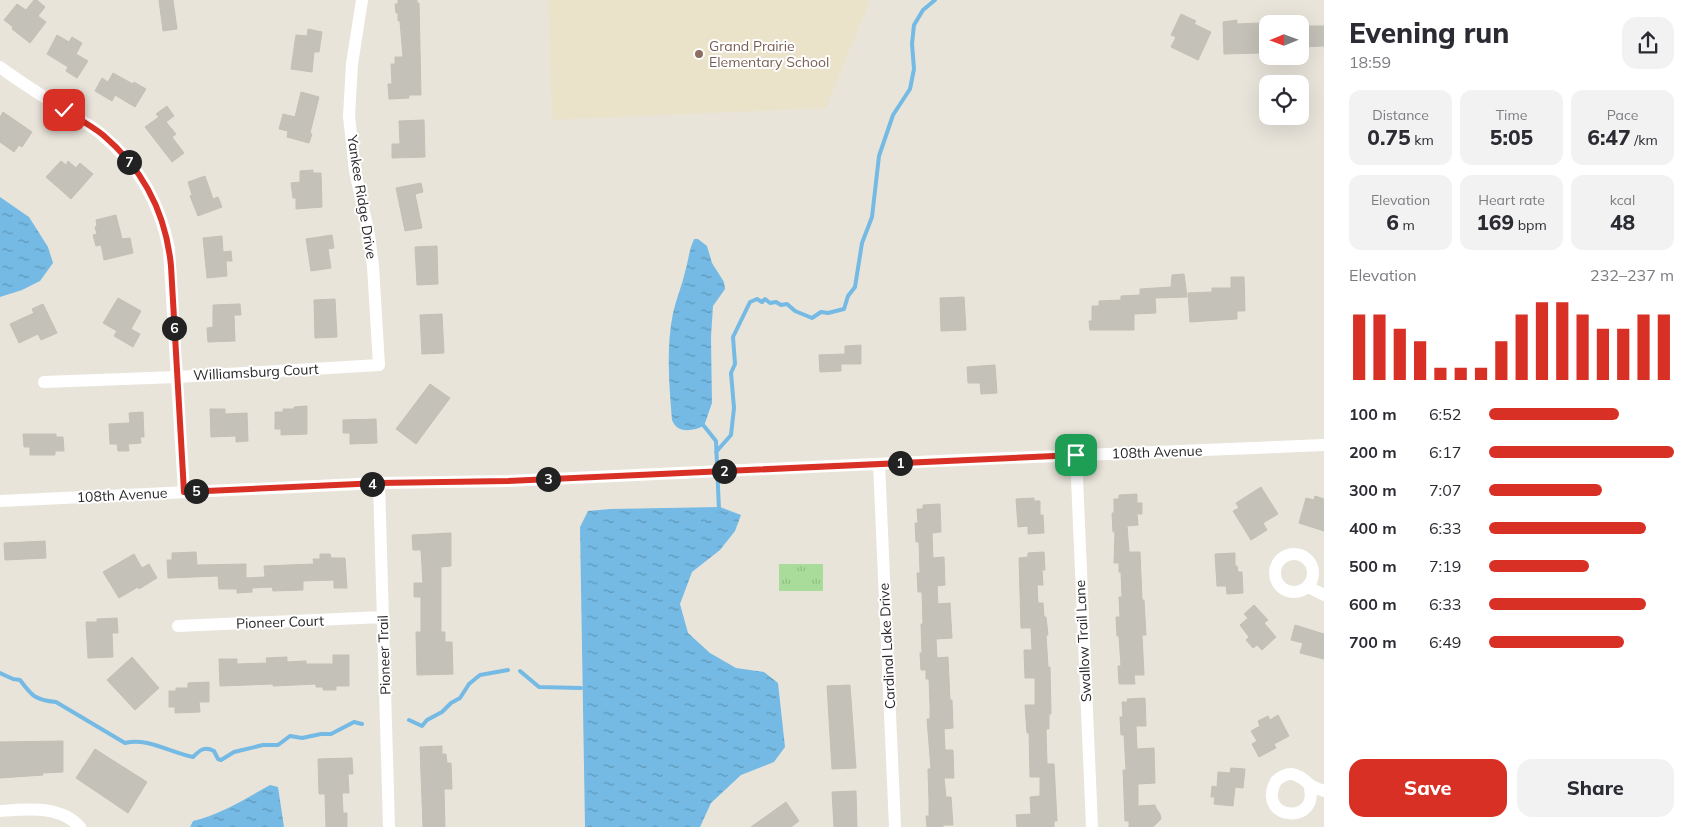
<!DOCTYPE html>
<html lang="en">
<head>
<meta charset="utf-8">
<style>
  body { margin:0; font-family:Mulish,sans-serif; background:#f2f2f3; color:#2b2b33; height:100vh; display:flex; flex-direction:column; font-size:19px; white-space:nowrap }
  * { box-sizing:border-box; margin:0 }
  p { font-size:16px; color:#7c7c81 }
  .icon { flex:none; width:28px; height:28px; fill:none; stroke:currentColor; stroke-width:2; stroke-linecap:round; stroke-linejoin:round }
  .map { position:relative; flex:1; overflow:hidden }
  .side { display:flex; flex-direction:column; background:#fff; width:375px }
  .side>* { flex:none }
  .needle { width:32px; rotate:269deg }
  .tools { position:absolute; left:1259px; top:15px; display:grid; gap:10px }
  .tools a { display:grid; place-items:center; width:50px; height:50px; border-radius:10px; background:#fff; box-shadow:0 5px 20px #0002; font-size:25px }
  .pin { position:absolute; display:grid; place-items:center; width:42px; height:42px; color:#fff; margin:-21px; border-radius:10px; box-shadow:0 2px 8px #0006 }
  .km { position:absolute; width:25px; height:25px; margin:-12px; border-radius:50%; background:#222; color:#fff; font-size:14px; line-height:25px; text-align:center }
  .round { display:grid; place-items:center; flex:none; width:52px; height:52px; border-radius:15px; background:#f2f2f3 }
  .overview { display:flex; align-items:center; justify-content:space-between; height:85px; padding:0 25px }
  h1 { font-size:28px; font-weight:800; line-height:38px }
  .figures { display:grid; grid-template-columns:repeat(3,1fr); gap:8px; height:85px; padding:5px 25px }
  .figures div { display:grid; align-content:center; border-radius:12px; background:#f2f2f3; text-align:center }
  .figures b { font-size:21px; font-weight:800 }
  .figures small { font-size:14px; font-weight:400 }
  .figures p { font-size:14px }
  .chart { height:140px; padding:10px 25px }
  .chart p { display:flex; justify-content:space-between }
  .chart svg { width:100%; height:90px; margin-top:5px; stroke:#d93025; stroke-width:6 }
  .cta { display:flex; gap:10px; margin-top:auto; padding:10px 25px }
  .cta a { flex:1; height:58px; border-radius:15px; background:#d93025; color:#fff; font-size:20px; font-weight:800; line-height:58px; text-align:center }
  .cta a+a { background:#f2f2f3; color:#2b2b33 }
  ul { padding:0 25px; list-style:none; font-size:16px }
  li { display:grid; grid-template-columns:80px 60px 1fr; align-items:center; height:38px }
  li i { height:12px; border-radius:6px; background:#d93025 }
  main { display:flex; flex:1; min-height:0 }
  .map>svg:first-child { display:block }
</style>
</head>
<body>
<main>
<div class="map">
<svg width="1324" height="827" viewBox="0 0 1324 827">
  <defs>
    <pattern id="grass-tufts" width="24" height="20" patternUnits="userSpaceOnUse" patternTransform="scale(1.25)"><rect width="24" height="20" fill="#a9dc9a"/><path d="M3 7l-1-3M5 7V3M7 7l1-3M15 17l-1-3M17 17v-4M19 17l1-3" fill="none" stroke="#91bd85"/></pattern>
    <pattern id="water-ripples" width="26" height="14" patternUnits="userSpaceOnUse" patternTransform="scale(1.25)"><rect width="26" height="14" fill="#74bae4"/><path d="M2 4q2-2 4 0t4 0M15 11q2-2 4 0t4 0" fill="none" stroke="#5f97b9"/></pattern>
  </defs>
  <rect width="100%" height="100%" fill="#e9e4da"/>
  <path fill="#eae3ca" d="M548,0H870L826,108L552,120Z"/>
  <path fill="url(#grass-tufts)" d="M779,564H823V591H779Z"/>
  <path fill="url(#water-ripples)" d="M0,197L29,217L48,247L53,263L40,281L22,290L0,297Z
    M694,239H698L707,246L712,263L724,282L725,289L713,306L711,337L712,403L704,426C693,431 677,434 672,420C669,384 666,348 673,313C676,299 682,286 685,272C689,259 688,253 694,239Z
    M720,507L741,515L735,531L720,550L692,572L680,604L688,633L710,653L736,668L764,672L778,683L785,747L774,762L741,775L711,803L700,827H585L580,527L588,511L610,509Z
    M270,785L278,787L284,827H190L193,821C221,814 245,799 270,785Z"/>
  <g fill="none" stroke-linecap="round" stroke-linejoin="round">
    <path stroke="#74bae4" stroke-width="4" d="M704,426L716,441L719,510
      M716,452L731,435L734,408L731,373L735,364L733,337L750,302L757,299L762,302L765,299L770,303L776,302L781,305L787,304L795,311L812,318L821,312L828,313L844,309L848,296L855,287L862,243L872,217L879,156L893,115L910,89L914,69L912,44L914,25L923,10L935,0
      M520,671L539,687L581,688
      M0,673L13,679L20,680C32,696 35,700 56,702L125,743C147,737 171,753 193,757C200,750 204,746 214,751L218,759L221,760L234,752L263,745H278L290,736L302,738L321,734H331L354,722L362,724
      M409,720L422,726L427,720L442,712L451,703L460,698L469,684L480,675L508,670"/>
  </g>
  <path fill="#c4c1b9" stroke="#c4c0b4" d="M34,0H37L45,7L38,16L46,22L30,43L12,29L13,27L4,20L17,4L26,10Z
    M159,0H173L177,29L163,31Z
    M398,0H417V3H419L421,95H409V98L389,99L388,84H392L391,64H395V57H403L400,21H398V13H396L395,4H398Z
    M1181,14L1196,21L1194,24L1211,32L1198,60L1171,47L1176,37L1171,35Z
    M1237,20V24L1259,23L1260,53L1224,54L1223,22Z
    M1300,26H1324V46L1300,47Z
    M308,29L322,32L319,52H314L312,72L291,69L296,35L307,36Z
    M57,35L69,42L72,37L82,43L76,54L88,61L77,78L66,71L68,67L47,54Z
    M113,73L133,84L134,82L146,89L135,107L115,95L112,101L95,91L102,78L108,82Z
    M301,92L319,97L310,133L312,134L309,143L287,137L288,131L279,129L283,114L295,117Z
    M167,106L174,116L166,122L176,134L172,137L184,153L172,162L145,127L159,117L156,114Z
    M3,112L32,132L22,147L19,145L14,152L0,142V117Z
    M424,120L425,157L392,158V144H400L399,121Z
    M61,161L66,165L68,161L76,168L80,163L93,174L71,199L46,177Z
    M313,170V173H321L322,207L296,209V198H293L291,183L300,182V171Z
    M205,176L213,199L218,197L222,207L198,216L190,196L192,195L188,182Z
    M421,183L423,192L415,194L422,228L405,231L396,188Z
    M116,215L122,239L130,238L133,253L104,260L101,245L96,246L93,235L97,234L95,227L97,226L96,220Z
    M332,235L334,248L328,249L331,268L311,271L306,239Z
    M222,236L223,252L231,251L232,261H226L227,276L207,278L203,238Z
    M437,246L438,284L417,285L415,247Z
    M1184,274L1187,297L1155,298L1156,313L1134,314V330H1090L1089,321H1092V306H1099V301L1121,300V296L1140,295V289L1171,287L1172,275Z
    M1231,277H1244L1245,311H1237V319L1190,322L1188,293L1212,292V288H1231Z
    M964,297L966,330L941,331L940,298Z
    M118,298L141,311L131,329L140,334L133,347L114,336L117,331L103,323Z
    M335,299L337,337L315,338L314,300Z
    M43,304L57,333L41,340L38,334L19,343L10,324L34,313L32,309Z
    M240,304L241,315H234L235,341L208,342L207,328L213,327V305Z
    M442,314L444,353L422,354L420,315Z
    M861,345V364H841V371L820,372L819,355L845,354V346Z
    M995,365L997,393L981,394L980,383H968L967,367Z
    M430,384L450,398L416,444L396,429Z
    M307,406V434L281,435V429H275V412H283V409H294V407Z
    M210,409H225V414L247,413L248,441L236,442V436L211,437Z
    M143,412L144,437H140L141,443L128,444L129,451H118L117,444H110L109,424L130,423L129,413Z
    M376,419L377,443L350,444V433H343V420Z
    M23,434H56V437H63L64,451H55V455H30V447H24Z
    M1261,487L1278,514L1263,523L1267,530L1251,540L1233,511L1239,508L1236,503Z
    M1137,494V503H1142V514H1137L1138,525L1127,526L1129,552H1140L1142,600H1144L1146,635H1142L1144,675H1134L1135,684H1119L1118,666H1121L1119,636H1117L1116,617H1120L1119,597H1122L1121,572H1119V563H1114L1115,532H1113L1112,513H1114V499H1119V495Z
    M1315,496L1324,499V531L1299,523L1306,498L1314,500Z
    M1034,498V501H1040V515H1043L1044,533L1028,534V526L1018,527L1016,499Z
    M940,504L941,532L932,533L933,558L944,557L945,585L937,586L938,604L950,603L952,638L936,639L937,658L948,657L950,700H952L953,728L944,729L945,750H953L954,778H944L946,797H951L953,825H943V827H927L926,816H929V801L928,769H931L927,719H930V705L929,679H926V670H921L920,653H922L921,624H923L922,592H918L917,573H920L919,542H916L915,523H918L917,509H923V505Z
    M451,533V566L441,567V632H445V642H452L453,674L417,675L416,632H421V597H414V583H423L421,550H413L412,535Z
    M45,541L46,558L5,560L4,543Z
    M196,552L197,565L246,564V578L265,577L264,566L314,564L313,559H320V554H330L331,558H345L347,588H334V580L303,581V590L273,591L272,587L252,588V592L237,593V589H219L218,576L168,578L167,560H172V553Z
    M1044,552L1045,570H1042L1043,585H1037L1038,603H1043L1044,617H1046L1048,635H1046L1048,667H1050L1051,714H1049V729H1046L1047,764H1054L1057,821H1054V827H1017L1016,815L1031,814L1030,797L1040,796V777H1030L1029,733H1027L1025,705H1035V678H1025L1024,650H1032L1031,628H1021L1019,558L1028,557V553Z
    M1235,553V566H1237L1238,572H1242L1243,593L1227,594L1226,586H1217L1215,554Z
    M134,554L142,568L149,564L157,578L139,589L138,587L119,598L103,572Z
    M1254,605L1268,620L1264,623L1276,637L1262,650L1257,645L1253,648L1246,640L1249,637L1240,625L1248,618L1244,614Z
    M117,618L118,633H112L113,657L88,658L86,622H97V619Z
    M1295,625L1324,634V659L1300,653L1303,643L1291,640Z
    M333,655H349V686H336V690H323V687H316V684L273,686V684L220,686L219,659H237V664L267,663L266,658L287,657V662L306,661V664H333Z
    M132,657L159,688L135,710L107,680Z
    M209,682V702H199L200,712L175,713V707H169V691H176V688H188V683Z
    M850,685L856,768L832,769L827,686Z
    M1145,698L1146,726H1136L1137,749L1154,748L1155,783L1138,784V806L1155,805L1156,808L1160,814L1161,819L1153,827H1129V821H1125L1123,770H1126L1124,735H1121L1120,717H1123L1122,702H1128L1127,699Z
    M1278,715L1289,736L1274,744L1276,748L1259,757L1252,744L1257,741L1251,731L1260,726L1258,721L1268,716L1270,720Z
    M63,741V772L42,773L43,775L0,778V742Z
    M442,746V754H446L447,763H451L452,789H444L445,827H423L420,747Z
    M95,749L147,782L128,813L76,778Z
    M352,758L353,774H348L349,793H342L343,813H347V827H326L325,794H319L318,759Z
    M1231,768L1245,769L1243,788L1235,787L1233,806L1214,804L1215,797H1211L1212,786L1217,787L1218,772L1230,773Z
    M856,791L857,827H834L832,792Z
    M786,802L799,821L791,827H751Z"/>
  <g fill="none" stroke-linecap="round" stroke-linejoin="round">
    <path stroke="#fff" stroke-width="12" d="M0,67C24,85 51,101 77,118C85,123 95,128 102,135C138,164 160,204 169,249L184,492
      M44,382L177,377L379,365L373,266L369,235L355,171L349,116L352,64L362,0
      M1076,455L1092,827
      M879,464L895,827
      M379,483L389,827
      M0,501L379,483L508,481L960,460L1324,445
      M1275 573a19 19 0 1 1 38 0a19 19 0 1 1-38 0Z
      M1308,587L1324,595
      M178,626L383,617
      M1309,785C1322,826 1255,821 1276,781C1289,770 1297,773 1309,784C1312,787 1319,789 1324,791
      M0,811C27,809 60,805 80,827"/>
  </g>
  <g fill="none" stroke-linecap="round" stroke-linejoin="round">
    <g stroke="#fff" stroke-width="10">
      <path id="route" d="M64,110C77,118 92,126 103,135C143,169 166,214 171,266L184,492L379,483L508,481L1076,455"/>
    </g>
    <use href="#route" stroke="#d93025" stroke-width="6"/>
  </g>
  <circle fill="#8d6e63" stroke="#fff" stroke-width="2" cx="699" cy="54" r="5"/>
  <g text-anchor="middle" stroke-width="4" stroke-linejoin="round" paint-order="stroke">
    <g font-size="14" fill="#785e54" stroke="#fff" text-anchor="start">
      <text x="709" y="51">Grand Prairie<tspan x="709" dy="16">Elementary School</tspan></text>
    </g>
    <g font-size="14" fill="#272727" stroke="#fff">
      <text transform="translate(362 197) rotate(81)" y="5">Yankee Ridge Drive</text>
      <text transform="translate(256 372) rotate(-3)" y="5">Williamsburg Court</text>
      <text transform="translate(1157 452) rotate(-2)" y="5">108th Avenue</text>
      <text transform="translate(122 495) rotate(-3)" y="5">108th Avenue</text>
      <text transform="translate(280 622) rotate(-2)" y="5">Pioneer Court</text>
      <text transform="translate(1083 641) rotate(-93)" y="5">Swallow Trail Lane</text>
      <text transform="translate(887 646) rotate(-93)" y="5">Cardinal Lake Drive</text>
      <text transform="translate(384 655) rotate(-92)" y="5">Pioneer Trail</text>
    </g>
  </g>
</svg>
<div class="tools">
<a><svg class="needle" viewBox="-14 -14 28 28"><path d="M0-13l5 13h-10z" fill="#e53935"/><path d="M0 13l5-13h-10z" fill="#7c7c81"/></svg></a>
<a><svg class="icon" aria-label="locate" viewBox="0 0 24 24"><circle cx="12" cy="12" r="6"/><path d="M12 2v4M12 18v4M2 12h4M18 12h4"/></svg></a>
</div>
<div class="pin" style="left:1076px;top:455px;background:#1e9e55"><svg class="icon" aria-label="arrive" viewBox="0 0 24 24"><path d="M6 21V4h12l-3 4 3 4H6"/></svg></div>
<div class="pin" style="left:64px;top:110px;background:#d93025"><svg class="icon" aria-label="check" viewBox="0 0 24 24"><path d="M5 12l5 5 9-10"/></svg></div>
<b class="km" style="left:900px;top:463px">1</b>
<b class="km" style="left:724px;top:471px">2</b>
<b class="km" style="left:548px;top:479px">3</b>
<b class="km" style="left:372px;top:484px">4</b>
<b class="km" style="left:196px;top:491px">5</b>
<b class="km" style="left:174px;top:328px">6</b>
<b class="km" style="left:129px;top:162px">7</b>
</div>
<section class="side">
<div class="overview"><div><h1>Evening run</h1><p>18:59</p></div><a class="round"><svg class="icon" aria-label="share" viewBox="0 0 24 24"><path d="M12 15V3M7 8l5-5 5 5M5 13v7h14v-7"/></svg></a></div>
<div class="figures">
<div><p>Distance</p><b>0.75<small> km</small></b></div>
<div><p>Time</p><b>5:05</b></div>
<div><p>Pace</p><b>6:47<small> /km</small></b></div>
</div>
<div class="figures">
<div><p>Elevation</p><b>6<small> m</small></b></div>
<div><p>Heart rate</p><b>169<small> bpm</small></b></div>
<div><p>kcal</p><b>48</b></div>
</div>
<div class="chart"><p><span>Elevation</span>232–237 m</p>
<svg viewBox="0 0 160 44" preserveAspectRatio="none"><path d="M5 44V12M15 44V12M25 44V19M35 44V25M45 44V38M55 44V38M65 44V38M75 44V25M85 44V12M95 44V6M105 44V6M115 44V12M125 44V19M135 44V19M145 44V12M155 44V12"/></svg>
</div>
<ul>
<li><b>100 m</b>6:52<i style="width:70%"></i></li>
<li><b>200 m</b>6:17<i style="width:100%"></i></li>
<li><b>300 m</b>7:07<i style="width:61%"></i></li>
<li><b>400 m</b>6:33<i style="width:85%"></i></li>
<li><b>500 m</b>7:19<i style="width:54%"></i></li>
<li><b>600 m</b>6:33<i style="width:85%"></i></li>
<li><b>700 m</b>6:49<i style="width:73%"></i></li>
</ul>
<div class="cta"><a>Save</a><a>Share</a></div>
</section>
</main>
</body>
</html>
